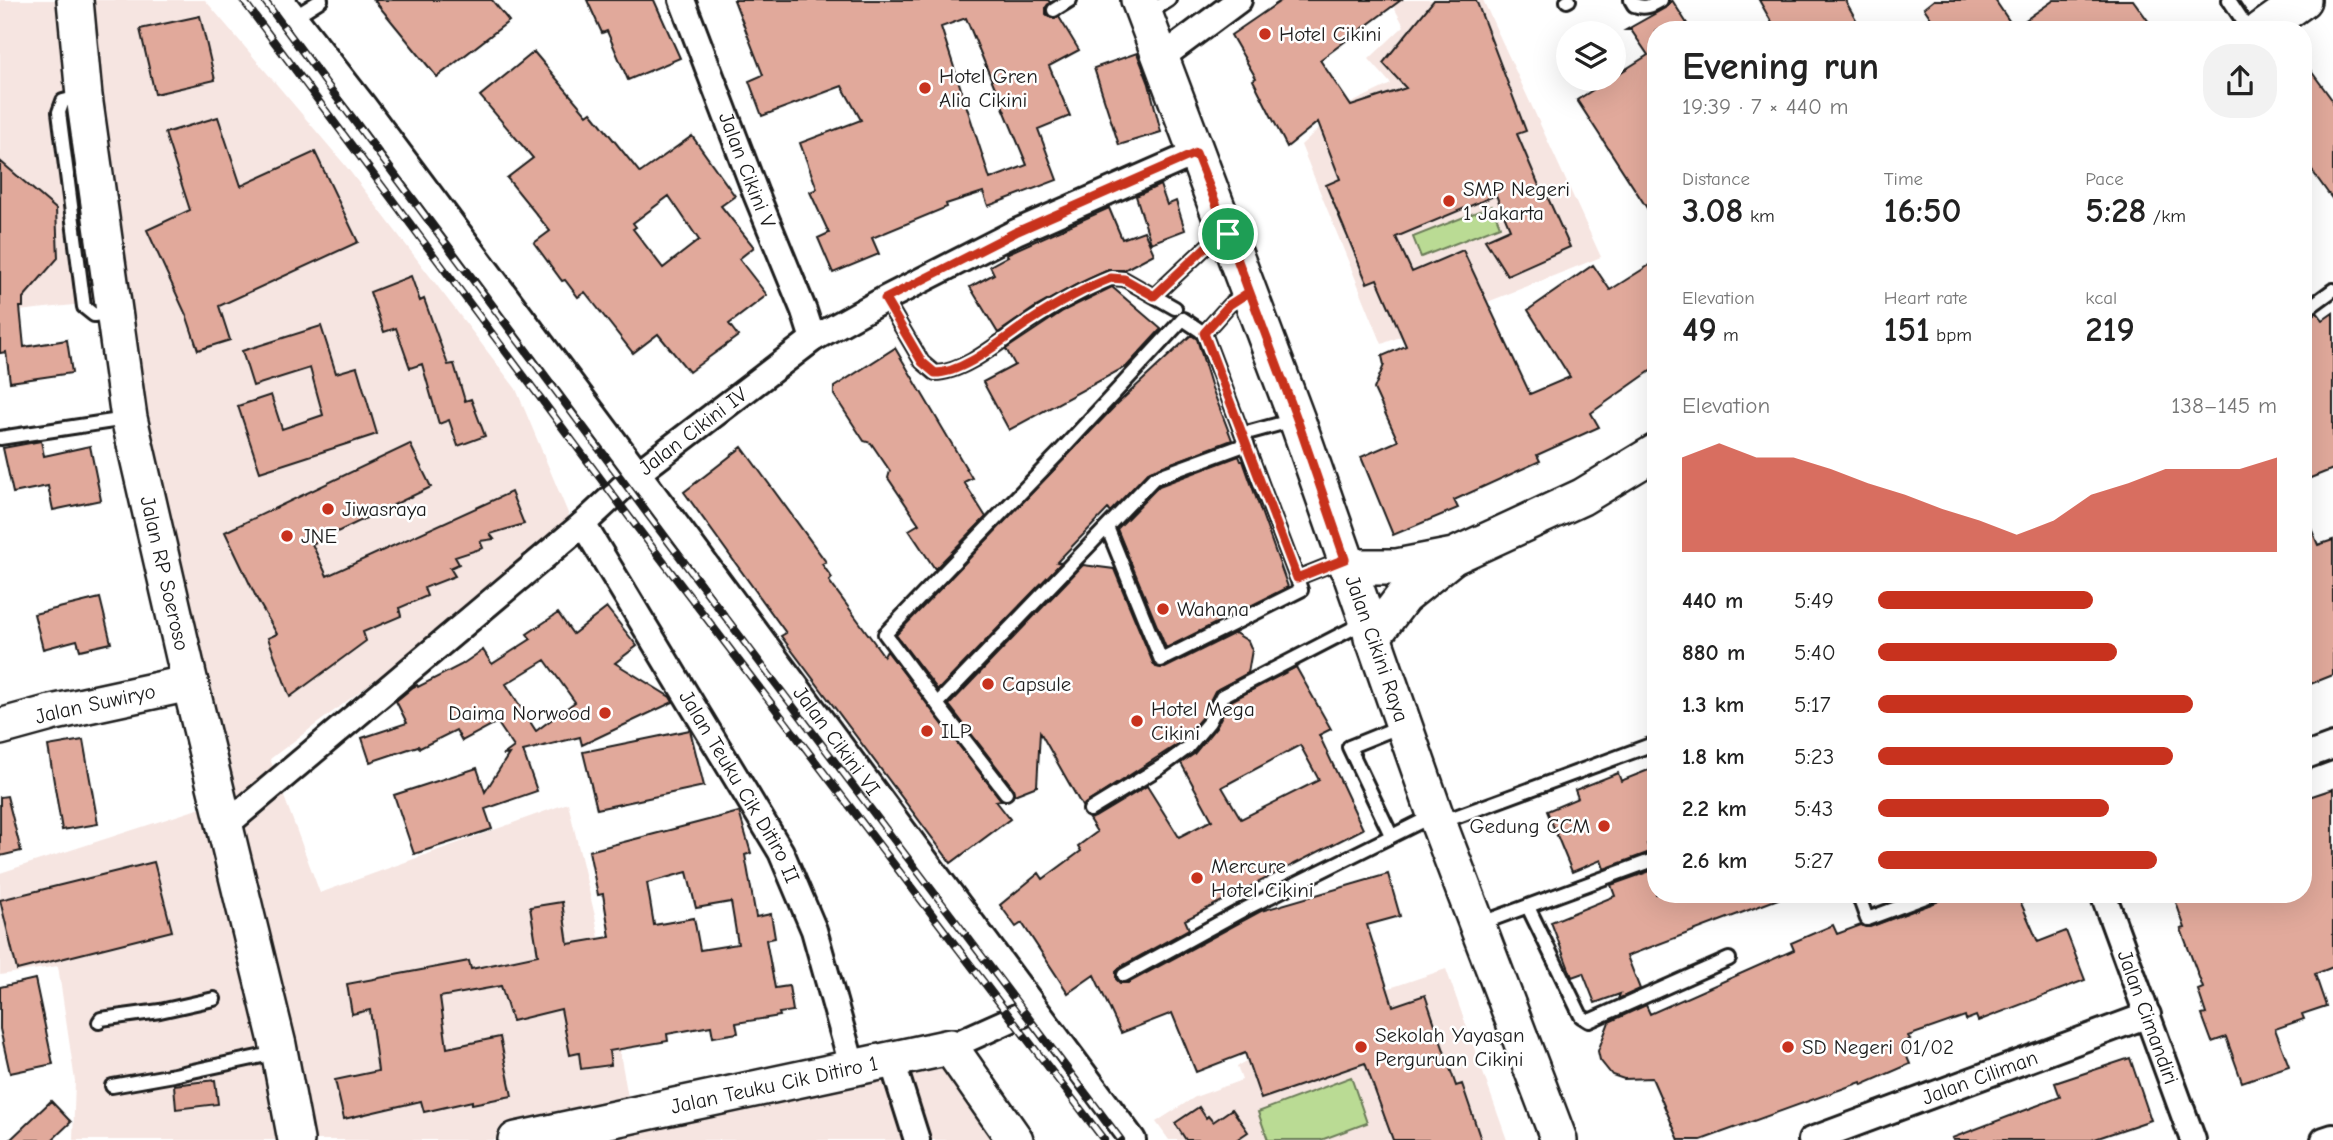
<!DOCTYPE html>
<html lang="en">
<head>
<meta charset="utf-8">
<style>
  body { margin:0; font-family:"Comic Neue",sans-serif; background:#f2f2f2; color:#222; height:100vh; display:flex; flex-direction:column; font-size:26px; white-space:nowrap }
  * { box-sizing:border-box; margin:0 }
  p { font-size:23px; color:#767676 }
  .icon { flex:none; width:38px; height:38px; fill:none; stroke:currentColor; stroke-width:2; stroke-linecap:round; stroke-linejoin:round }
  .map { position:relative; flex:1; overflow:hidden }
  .sheet { position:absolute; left:1647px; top:21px; width:665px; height:882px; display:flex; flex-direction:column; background:#fff; border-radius:28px; box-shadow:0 7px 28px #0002 }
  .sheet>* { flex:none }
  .tools { position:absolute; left:1556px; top:21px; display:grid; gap:14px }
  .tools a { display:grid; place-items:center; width:70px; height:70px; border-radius:50%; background:#fff; box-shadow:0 7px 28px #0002; font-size:35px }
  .pin { position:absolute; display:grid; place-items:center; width:60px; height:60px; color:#fff; margin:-30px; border:4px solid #fff; border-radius:50%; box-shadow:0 2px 7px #0007 }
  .round { display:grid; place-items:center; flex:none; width:74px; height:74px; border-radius:28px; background:#f2f2f2 }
  .headline { display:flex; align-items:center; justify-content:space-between; height:119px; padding:0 35px }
  h1 { font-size:38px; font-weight:600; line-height:52px }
  .figures { display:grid; grid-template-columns:repeat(3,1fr); gap:10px; height:119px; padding:7px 35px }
  .figures div { display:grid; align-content:center }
  .figures b { font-size:35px; font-weight:600 }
  .figures small { font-size:19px; font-weight:400 }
  .figures p { font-size:19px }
  .chart { height:196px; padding:14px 35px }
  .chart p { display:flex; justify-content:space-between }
  .chart svg { width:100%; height:126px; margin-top:7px; fill:#c8321e; opacity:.7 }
  ul { padding:0 35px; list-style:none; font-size:23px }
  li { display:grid; grid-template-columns:112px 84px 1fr; align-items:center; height:52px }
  li i { height:18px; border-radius:9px; background:#c8321e }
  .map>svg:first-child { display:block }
</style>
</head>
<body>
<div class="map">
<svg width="2333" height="1140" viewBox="0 0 2333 1140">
  <rect width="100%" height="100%" fill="#fff"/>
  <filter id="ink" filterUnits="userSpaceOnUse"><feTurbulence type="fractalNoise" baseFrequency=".0143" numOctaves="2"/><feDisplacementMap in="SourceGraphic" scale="14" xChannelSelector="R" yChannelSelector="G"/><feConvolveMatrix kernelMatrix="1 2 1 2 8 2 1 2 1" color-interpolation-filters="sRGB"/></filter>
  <g filter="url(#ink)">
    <path fill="#f6e5e1" d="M0,0H205L345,165L516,389L575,530L270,759L320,893L568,803L595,916L628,1097L943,1028L1030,1140H73L75,1081L58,966L0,975V873L210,805L110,301L0,313Z
      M1390,0H1483L1601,257L1382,344L1301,145L1341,108L1391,84L1369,59L1404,26Z
      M1446,969L1507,1140H1169L1156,1122L1195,1097L1242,1080L1237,1066L1253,1057L1245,1037Z"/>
    <path fill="#badb94" stroke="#6b7c58" stroke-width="2" d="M1492,206L1500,226L1421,257L1413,237Z
      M1351,1077L1367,1123L1321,1140H1268L1258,1112Z"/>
    <path fill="#e1a99b" stroke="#1c1c1c" stroke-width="2" fill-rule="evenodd" d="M374,0H492L509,21L437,77Z
      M587,0H654L680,58L628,80L607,31L602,33Z
      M734,0H1048L1050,2L1046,7V14L1051,18L1059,17L1079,50L1049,66L1070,116L1038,129L1057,180L988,206L983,192L946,204L947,207L872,238L879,254L833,273L818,238L829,233L810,192L817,189L800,143L861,120L842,86L762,116L749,81L763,75ZM966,18L1027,165L990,179L941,27Z
      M1282,0H1401L1320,60L1351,106L1406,88L1383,63L1434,0H1476L1526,131L1517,134L1540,188L1543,187L1570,247L1507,275L1485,240L1510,229L1496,195L1396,237L1412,272L1463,250L1530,394L1570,377L1528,310L1593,265L1610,290L1656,261V367L1591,413L1599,427L1537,455L1540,461L1454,500L1458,508L1393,535L1361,457L1398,441L1374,389L1384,365L1382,356L1406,346L1377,279L1367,283L1326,185L1340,179L1318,122L1287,147L1253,80L1256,78L1231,35Z
      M1672,0L1691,30H1656V222L1577,100L1648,55L1631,30H1626L1665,8Z
      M1759,0H1845L1862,30H1776Z
      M1934,0H1995L2014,28L2054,0H2133L2149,22L2138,30H1939L1924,8Z
      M200,16L215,80L155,94L140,29Z
      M534,52L587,115L591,112L640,173L692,136L735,196L721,206L754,247L739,259L767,295L729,324L738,336L689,372L658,334L633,353L585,292L578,297L565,280L562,281L534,243L550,231L507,178L533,158L480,96ZM669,196L699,240L663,268L633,229L636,227L633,223Z
      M1137,53L1149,84L1161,132L1119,145L1094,68Z
      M2303,60L2333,101V200L2303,158Z
      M218,117L241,186L315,152L358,242L219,306L230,340L198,350L187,317L147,230L190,210L165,133Z
      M0,161L56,209L58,258L23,298V307H20L24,347L67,340L72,373L10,382L6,352L0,353Z
      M1160,185L1167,205L1176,201L1185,230L1151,243L1136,196Z
      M1109,208L1122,239L1144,231L1154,254L1124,270H1108L1076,285L1034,308L998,333L970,287L994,274L990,266L1008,256L1006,254Z
      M411,276L420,301L424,299L448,365L454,364L465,401L471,399L485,436L458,446L449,420L439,424L422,364L410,368L396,328L384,332L370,292Z
      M1112,287L1161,329L1127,366L1009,430L983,382L1015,365L1006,349L1063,311Z
      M2317,312L2323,320L2333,313V469L2303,481V321Z
      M321,326L336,373L357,367L377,434L260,472L238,406L271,395L282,429L323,415L310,368L253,386L242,351Z
      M1191,335L1197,339L1212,388L1232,440L1148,472L1110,512L1108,509L1057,562L1061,563L938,690L896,635L1115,406Z
      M895,348L972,478L964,482L986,517L935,569L909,530L919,524L888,478L890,471L871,443L864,441L834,395V387Z
      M41,441L44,456L90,446L101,500L53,510L48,486L13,493L3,448Z
      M410,444L431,487L312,544L327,576L511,492L524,524L490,534L494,539L480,541L483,548L455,557L459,564L450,568L455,576L424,588L427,596L399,608L401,616L363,632L366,641L290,697L268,638L277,634L257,599L225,532Z
      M742,447L826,562L822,564L832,578L829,581L860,623L884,656L887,651L1001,800L996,801L1010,819L951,863L781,636L786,633L684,492Z
      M1239,456L1241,461H1243L1288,587L1166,648L1117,529L1159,486Z
      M2303,509L2318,545L2333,540V675L2303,687Z
      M1083,565L1114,569L1153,663L1156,667L1165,668L1235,633L1248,641L1252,650L1248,673L1215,691L1202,717L1181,742L1082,806L1040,732L1037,786L1014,795L1013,788L949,705Z
      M100,598L111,643L80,650L77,640L43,649L34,614Z
      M607,608L637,646L615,663L670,697L673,702L582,745L580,737L523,751L537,791L485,809L492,829L414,854L394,795L477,768L485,792L509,754L503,755L514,747L497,722L462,741L456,730L420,748L418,746L370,762L362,738L407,723L396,701L413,687L417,685L418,687L461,665L483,650L492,664L531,639L527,634L558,613L573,634ZM545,660L575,702L536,731L506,684Z
      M1296,667L1331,729L1319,735L1363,829L1185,920L1189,929L1120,967L1116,971V979L1120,983H1128L1261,911L1388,874L1400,916L1367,925L1393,1006L1425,995L1456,1086L1462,1084L1481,1140H1393L1365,1063L1261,1099L1245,1053L1196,1072L1172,1013L1121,1033L1094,975L1068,993L1022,923L1016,927L1000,905L1039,873L1043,879L1081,851L1078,846L1097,832L1089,819L1095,817L1147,786L1179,837L1212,820L1181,763L1194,754L1216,727L1229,702ZM1300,745L1319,780L1241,819L1222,787Z
      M690,730L704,786L597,809L583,752Z
      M83,740L98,824L62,830L48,746Z
      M1656,767V841L1647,844L1650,852L1604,869L1601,860L1572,872L1547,811L1578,798L1575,790L1618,773L1621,781Z
      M2333,789V967L2315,974L2326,1006L2302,1014L2304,1019L2275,1029L2289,1066L2242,1082L2226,1037L2212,1042L2202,1015L2206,1014L2198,990L2203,988L2181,929L2185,928L2173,894H2303V799Z
      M7,796L21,851L0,856V797Z
      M739,812L751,853L745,855L756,917L771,914L775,938L766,940L775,988L789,986L793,1011L779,1013L780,1016L736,1023L738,1033L713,1037L711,1026L667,1034L668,1041L609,1051L611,1065L581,1069L579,1053L570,1055L561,1009L512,1021L501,986L440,997L447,1048L500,1037L512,1096L472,1104V1101L424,1112L421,1101L344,1119L335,1080L378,1071L370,1010L352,1014L347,984L469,961L471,969L538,955L530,907L562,902L568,944L610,937L603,894L598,895L589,851ZM687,872L696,908L731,902L738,944L700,950L694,918L654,925L647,883Z
      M154,862L172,931L17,970L0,900Z
      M1656,869V894H1786V896L1627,956L1640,989L1618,999L1620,994L1595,1003L1583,973L1572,977L1551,922L1615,896L1611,885Z
      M1943,894H2017L2038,942L2066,931L2085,980L1978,1021L1976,1016L1966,1020L1965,1016L1908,1036L1910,1039L1901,1043L1910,1064L1862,1085L1861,1082L1701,1140H1679L1652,1078L1624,1079L1612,1075L1600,1060L1598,1051L1609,1022L1646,1005L1650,1014L1794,950L1791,943L1833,925L1837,934L1861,925L1870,927L1937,902Z
      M35,979L53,1064L10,1073L0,1029V987Z
      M2130,1058L2151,1120L2092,1140H1953L1952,1138L2060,1097L2055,1083Z
      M215,1080L218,1104L176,1109L174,1085Z
      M51,1101L71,1122L52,1140H10Z
      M1199,1107L1206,1118L1208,1116L1213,1122L1232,1109L1248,1132L1236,1140H1186L1175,1123Z"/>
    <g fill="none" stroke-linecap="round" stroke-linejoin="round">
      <g stroke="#1c1c1c" stroke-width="18">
        <path id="lane" d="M1631,0L1634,5C1645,9 1651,6 1661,0
          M2229,0L2249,30
          M1567,1L1569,0
          M1054,10L1070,0
          M1146,15L1169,0
          M294,17L321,0
          M83,96L63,101L59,112L84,307L94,315L113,312
          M1154,296L1206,247L1226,235
          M885,299L922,362L935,373C965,373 1004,338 1029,322C1055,305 1083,289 1111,278L1124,279L1175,308
          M2303,312L2333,290
          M1204,333L1229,305L1247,293
          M1243,434L1294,420
          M0,438L126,419
          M1107,527L1161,660L1301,590L1297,578L1342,560
          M937,704L885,634L1058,454L1183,319L1204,333L1297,578
          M1006,793L937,704L1154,478L1247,444
          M1090,810L1164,765L1187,748L1209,722L1222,696L1365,622
          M1439,823L1656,743
          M1391,835L1349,747L1401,726
          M1858,894L1867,919L1934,894
          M1528,907L1581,1016L1589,1021L1729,959
          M1479,924L1656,859
          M1124,975L1241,911L1432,816
          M99,1022L101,1019L160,1011L214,999
          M112,1086L174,1075L276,1053"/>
      </g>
      <g stroke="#1c1c1c" stroke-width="30">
        <g id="street">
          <path id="s1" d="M281,0L363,105L638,473L1133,1140"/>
          <path id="s2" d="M682,0L756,194L804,311L813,339"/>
          <path d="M1161,58L1239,0"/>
          <path id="s3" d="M583,524L781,852L814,930L853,1069"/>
          <path d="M2303,757L2333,746"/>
          <path id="s4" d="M226,825L583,524L638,473L813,339L885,299L1016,232L1196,153"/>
          <path id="s5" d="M2103,894L2193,1140"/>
          <path d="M950,1047L1034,1009"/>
          <path d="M892,1061L917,1140"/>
          <path id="s6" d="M1811,1140L2148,1015"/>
          <path d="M2324,1140L2333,1137"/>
        </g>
      </g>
      <g stroke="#1c1c1c" stroke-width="40">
        <g id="secondary">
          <path id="s7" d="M75,0L84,96L129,418L190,683L278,1045L296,1140"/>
          <path id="s8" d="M1139,0L1297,420L1435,814L1559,1140"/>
          <path d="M2261,30L2303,0"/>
          <path d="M1347,567H1397L1454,556L1582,497L1656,452"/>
          <path d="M1372,638L1403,597L1450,559"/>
          <path id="s9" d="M0,727L51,713L190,683"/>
          <path id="s10" d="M516,1140L950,1047L1015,1140"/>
        </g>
      </g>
      <use href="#lane" stroke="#fff" stroke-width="12"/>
      <use href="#street" stroke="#fff" stroke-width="24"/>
      <use href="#secondary" stroke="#fff" stroke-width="35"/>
      <g stroke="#1c1c1c" stroke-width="8">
        <path id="rail" d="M243,0L633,522L1104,1140
          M264,0L649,516L1121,1140"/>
      </g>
      <use href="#rail" stroke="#fff" stroke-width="5" stroke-dasharray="16" stroke-linecap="butt"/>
    </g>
  </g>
  <g fill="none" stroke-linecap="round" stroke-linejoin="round" filter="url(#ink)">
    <g stroke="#fff" stroke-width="14">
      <path id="route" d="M1228,234L1196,153L1016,232L885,299L922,362L935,373C965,373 1004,338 1029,322C1055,305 1083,289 1111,278L1124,279L1154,296L1206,247L1228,234L1297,419L1345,559L1297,578L1204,333L1229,305L1249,292L1228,234"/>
    </g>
    <use href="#route" stroke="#c8321e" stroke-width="9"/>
  </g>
  <g fill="#c8321e" stroke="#fff" stroke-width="2.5">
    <circle cx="1265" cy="34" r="7"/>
    <circle cx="925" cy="88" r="7"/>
    <circle cx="1449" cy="201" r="7"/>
    <circle cx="328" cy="509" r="7"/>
    <circle cx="287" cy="536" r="7"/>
    <circle cx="1163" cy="609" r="7"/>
    <circle cx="988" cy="684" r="7"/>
    <circle cx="605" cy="713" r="7"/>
    <circle cx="1137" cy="721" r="7"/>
    <circle cx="927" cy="731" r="7"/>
    <circle cx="1604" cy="826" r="7"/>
    <circle cx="1197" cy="878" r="7"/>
    <circle cx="1361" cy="1047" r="7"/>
    <circle cx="1788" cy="1047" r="7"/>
  </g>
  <g text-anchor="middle" stroke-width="5" stroke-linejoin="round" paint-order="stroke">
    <g font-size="21" fill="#1c1c1c" stroke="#fff" text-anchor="start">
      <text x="1279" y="41">Hotel Cikini</text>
      <text x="939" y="83">Hotel Gren<tspan x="939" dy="24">Alia Cikini</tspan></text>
      <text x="1463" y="196">SMP Negeri<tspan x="1463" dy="24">1 Jakarta</tspan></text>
      <text x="342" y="516">Jiwasraya</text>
      <text x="301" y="543">JNE</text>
      <text x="1177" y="616">Wahana</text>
      <text x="1002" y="691">Capsule</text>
      <text x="1151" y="716">Hotel Mega<tspan x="1151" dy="24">Cikini</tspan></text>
      <text x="591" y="720" text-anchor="end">Daima Norwood</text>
      <text x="941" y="738">ILP</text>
      <text x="1590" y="833" text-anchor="end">Gedung CCM</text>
      <text x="1211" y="873">Mercure<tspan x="1211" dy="24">Hotel Cikini</tspan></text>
      <text x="1375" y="1042">Sekolah Yayasan<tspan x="1375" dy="24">Perguruan Cikini</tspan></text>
      <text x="1802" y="1054">SD Negeri 01/02</text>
    </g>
    <g font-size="21" fill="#1c1c1c" stroke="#fff">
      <text dy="7" stroke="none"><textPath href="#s2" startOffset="182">Jalan Cikini V</textPath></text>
      <text dy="7" stroke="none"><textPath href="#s4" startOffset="611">Jalan Cikini IV</textPath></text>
      <text dy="7" stroke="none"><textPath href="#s7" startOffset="581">Jalan RP Soeroso</textPath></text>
      <text dy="7" stroke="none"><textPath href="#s8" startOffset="691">Jalan Cikini Raya</textPath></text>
      <text dy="7" stroke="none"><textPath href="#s9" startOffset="98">Jalan Suwiryo</textPath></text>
      <text dy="7" stroke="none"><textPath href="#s1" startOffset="926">Jalan Cikini VI</textPath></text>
      <text dy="7" stroke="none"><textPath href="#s3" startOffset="306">Jalan Teuku Cik Ditiro II</textPath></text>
      <text dy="7" stroke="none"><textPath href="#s5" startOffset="131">Jalan Cimandiri</textPath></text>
      <text dy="7" stroke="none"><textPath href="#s6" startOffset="180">Jalan Ciliman</textPath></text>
      <text dy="7" stroke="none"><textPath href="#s10" startOffset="264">Jalan Teuku Cik Ditiro 1</textPath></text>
    </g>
  </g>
</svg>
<div class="tools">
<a><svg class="icon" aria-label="layers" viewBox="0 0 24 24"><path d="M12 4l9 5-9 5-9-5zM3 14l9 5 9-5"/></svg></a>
</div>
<div class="pin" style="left:1228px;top:234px;background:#1e9e55"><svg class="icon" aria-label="arrive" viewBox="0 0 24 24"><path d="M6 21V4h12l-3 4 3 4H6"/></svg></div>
<section class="sheet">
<div class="headline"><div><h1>Evening run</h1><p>19:39 · 7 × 440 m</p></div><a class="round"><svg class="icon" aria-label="share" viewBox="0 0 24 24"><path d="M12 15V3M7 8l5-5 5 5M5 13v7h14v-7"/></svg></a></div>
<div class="figures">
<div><p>Distance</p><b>3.08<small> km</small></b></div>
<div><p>Time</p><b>16:50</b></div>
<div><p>Pace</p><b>5:28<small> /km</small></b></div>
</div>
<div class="figures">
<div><p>Elevation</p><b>49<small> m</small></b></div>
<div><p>Heart rate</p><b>151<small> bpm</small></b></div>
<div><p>kcal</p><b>219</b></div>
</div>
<div class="chart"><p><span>Elevation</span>138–145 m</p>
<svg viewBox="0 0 160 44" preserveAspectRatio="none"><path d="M0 44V11L10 6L20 11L30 11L40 15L50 20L60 24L70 29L80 33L90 38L100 33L110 24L120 20L130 15L140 15L150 15L160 11V44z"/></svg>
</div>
<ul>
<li><b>440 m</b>5:49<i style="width:54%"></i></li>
<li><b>880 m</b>5:40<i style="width:60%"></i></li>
<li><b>1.3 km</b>5:17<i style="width:79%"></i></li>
<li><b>1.8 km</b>5:23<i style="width:74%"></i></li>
<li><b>2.2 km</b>5:43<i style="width:58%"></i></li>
<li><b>2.6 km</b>5:27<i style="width:70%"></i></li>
</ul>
</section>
</div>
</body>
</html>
